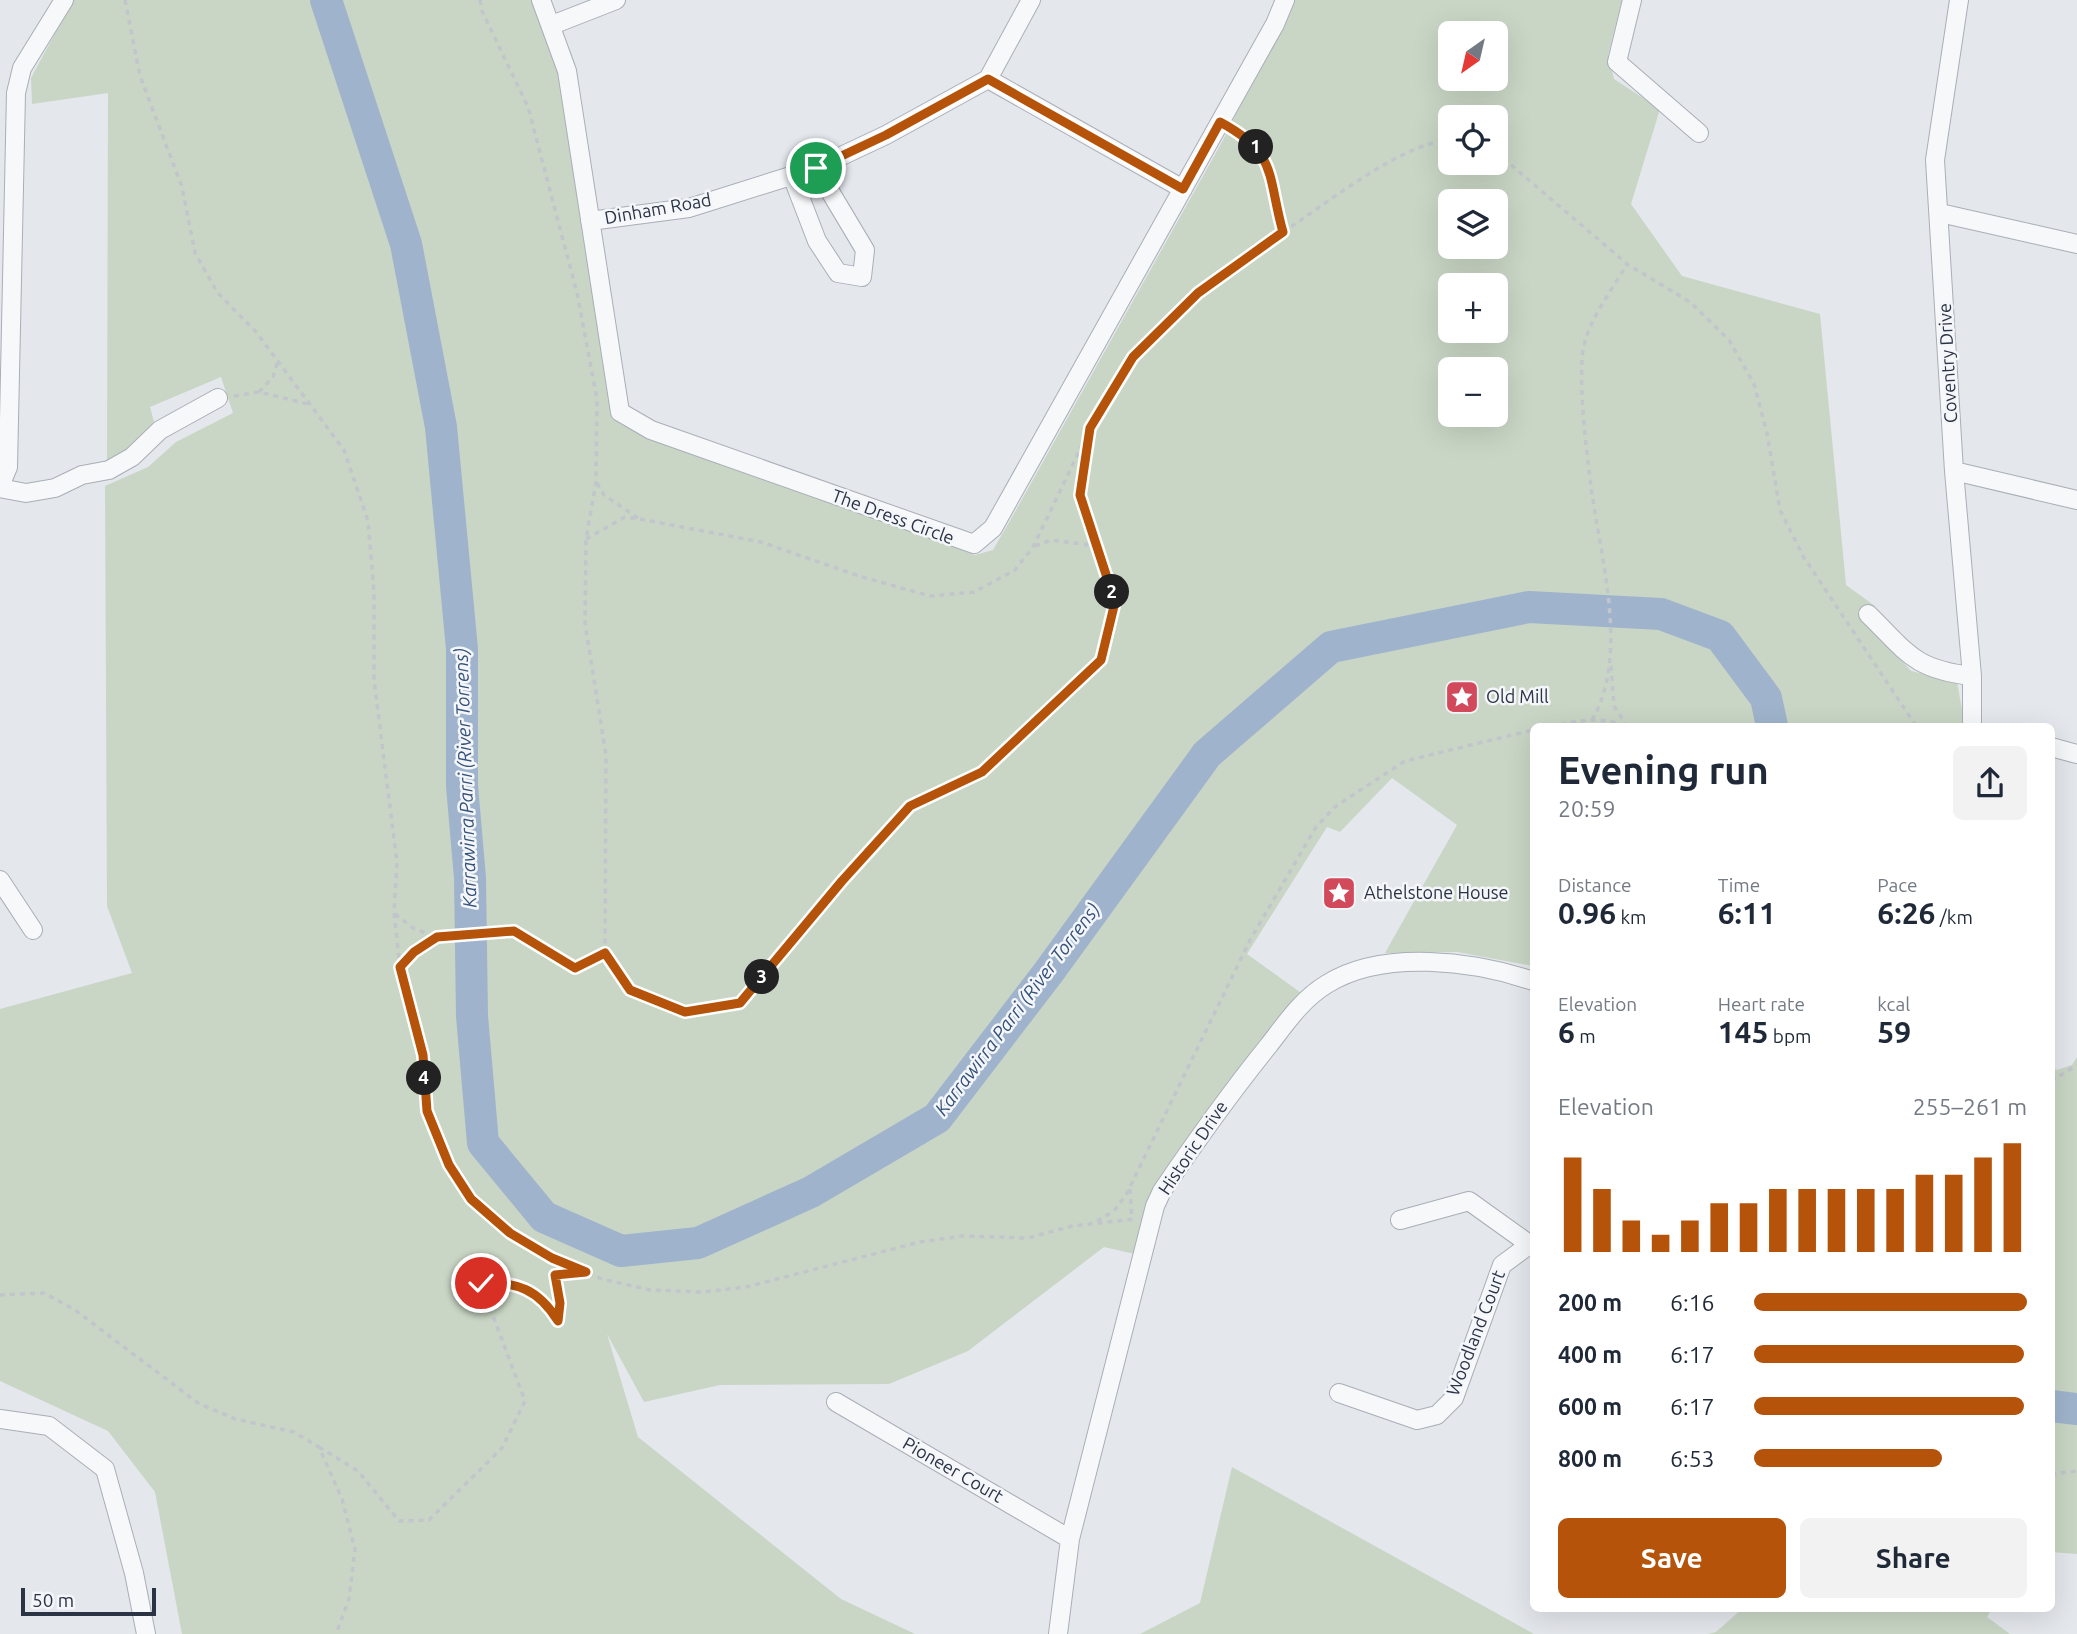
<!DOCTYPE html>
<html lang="en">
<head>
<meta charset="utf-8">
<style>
  body { margin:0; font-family:Ubuntu,sans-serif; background:#f2f2f3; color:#1f2937; height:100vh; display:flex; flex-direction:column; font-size:26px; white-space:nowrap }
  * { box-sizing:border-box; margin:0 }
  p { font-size:23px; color:#747a83 }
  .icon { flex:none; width:38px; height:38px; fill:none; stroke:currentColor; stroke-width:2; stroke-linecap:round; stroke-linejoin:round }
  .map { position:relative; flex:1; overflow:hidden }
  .sheet { position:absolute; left:1530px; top:723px; width:525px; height:889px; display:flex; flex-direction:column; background:#fff; border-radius:10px; box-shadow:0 7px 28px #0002 }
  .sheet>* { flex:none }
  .needle { width:46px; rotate:214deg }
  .buttons { position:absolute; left:1438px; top:21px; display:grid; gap:14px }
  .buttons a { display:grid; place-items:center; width:70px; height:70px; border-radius:10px; background:#fff; box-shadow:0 7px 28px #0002; font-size:35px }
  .scale { position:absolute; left:21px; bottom:18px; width:135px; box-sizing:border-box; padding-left:7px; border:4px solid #2b3445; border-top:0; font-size:19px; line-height:24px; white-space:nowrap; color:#2b3445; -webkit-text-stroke:5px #f4f6f9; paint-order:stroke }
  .pin { position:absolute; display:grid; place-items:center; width:60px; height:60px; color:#fff; margin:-30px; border:4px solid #fff; border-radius:50%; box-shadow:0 2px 7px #0007 }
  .km { position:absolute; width:35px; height:35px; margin:-18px; border-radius:50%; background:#222; color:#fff; font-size:19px; line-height:35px; text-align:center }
  .round { display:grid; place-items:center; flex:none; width:74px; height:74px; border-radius:10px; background:#f2f2f3 }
  .overview { display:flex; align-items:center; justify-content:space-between; height:119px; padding:0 28px }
  h1 { font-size:38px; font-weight:600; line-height:52px }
  .figures { display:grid; grid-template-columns:repeat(3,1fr); gap:10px; height:119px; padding:7px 28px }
  .figures div { display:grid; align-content:center }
  .figures b { font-size:30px; font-weight:600 }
  .figures small { font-size:19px; font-weight:400 }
  .figures p { font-size:19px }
  .chart { height:196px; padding:14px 28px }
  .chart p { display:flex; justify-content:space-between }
  .chart svg { width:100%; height:126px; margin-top:7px; stroke:#b45309; stroke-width:6 }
  .action { display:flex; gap:14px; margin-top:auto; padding:14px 28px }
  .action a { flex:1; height:80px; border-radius:10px; background:#b45309; color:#fff; font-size:28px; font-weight:600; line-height:80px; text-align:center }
  .action a+a { background:#f2f2f3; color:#1f2937 }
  ul { padding:0 28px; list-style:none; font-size:23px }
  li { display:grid; grid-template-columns:112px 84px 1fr; align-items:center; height:52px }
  li i { height:18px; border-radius:9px; background:#b45309 }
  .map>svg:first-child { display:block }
</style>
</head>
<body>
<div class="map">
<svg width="2077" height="1634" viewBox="0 0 2077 1634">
  <rect width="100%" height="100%" fill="#e4e7ec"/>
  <path fill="#c9d6c5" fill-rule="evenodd" d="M73,0H537L562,71L614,415L622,425L975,555L993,550L1011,519L1222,142L1293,0H1622L1608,55L1614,79L1660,109L1631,204L1682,276L1820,314L1846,585L1875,606L1864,619L1911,671L1957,682L1965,726H1533V966L1457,952L1385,953L1457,825L1392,778L1340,832L1327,827L1247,954L1304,995L1214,1107L1139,1255L1104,1247L968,1351L889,1384L720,1385L644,1402L607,1334L638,1437L841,1599L915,1634H182L155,1492L108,1431L0,1381V1009L132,973L107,906L105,486L148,467L176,442L233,413L221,377L150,407L154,422L126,450L107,460L108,93L32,104L31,78ZM1451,33H1496V79H1451ZM1451,117H1496V163H1451ZM1451,201H1496V247H1451ZM1451,285H1496V331H1451ZM1451,369H1496V415H1451Z
    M2077,1057V1554L2051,1552V1066L2057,1070L2072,1065Z
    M1232,1467L1534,1634H1140L1200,1603Z
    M1743,1608H1992L1987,1617L2010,1634H1708L1716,1632Z"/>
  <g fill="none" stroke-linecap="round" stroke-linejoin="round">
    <path stroke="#9fb4cc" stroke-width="32" d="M326,0L406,244L441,427L462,649V786L470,878L472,1016L483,1143L544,1217L621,1251L698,1243L811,1192L937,1118L1048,973L1207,754L1331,647L1529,607L1661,614L1720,636L1766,698L1772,726
      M2051,1406L2077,1409"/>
    <g stroke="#a9aeb7" stroke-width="20">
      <path id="minor" d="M541,0L567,71L620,412L651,430L974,544L993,528L1275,24L1285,0
        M1632,0L1617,62L1699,133
        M1959,0L1935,160L1954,471L1972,676V726
        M552,25L616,0
        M988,79L1183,189
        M792,176L817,241L838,273L862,277L865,250L816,168
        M1940,213L2077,244
        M590,221L689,208L816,168L886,135L988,79L1031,0
        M1954,471L2077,500
        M0,486L8,467L16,93L22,68L64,0
        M0,488L26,493L55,488L82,475L109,470L132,457L160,430L218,398
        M1868,614C1908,653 1913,669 1972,676
        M2051,747L2077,754
        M0,880L33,930
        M1400,1220L1469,1201L1529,1244
        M1339,1393L1417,1420L1437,1415L1454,1398L1502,1265L1533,1242
        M836,1402L1070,1539
        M0,1419L49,1426L105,1469L134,1573L146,1634
        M1058,1634L1070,1539L1155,1206L1162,1191C1196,1141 1231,1092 1269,1045C1286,1023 1302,999 1327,984C1383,949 1474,961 1533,981"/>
    </g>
    <path stroke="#c2c5cb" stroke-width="3.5" stroke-dasharray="5 5" stroke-linecap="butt" d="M125,0L140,76L182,187L195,253L217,292L256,332L344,450L368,521L374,592V680L397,863L394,912L400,967L423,1055L427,1111L449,1165L471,1199L510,1233L552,1257L602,1279L650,1290L703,1292L746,1287L920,1242L963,1236L1028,1238L1072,1226L1135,1219
      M480,0L482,11L528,107L577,293L597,399L596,482L586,539L585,623L606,755L605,953L630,990L685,1012L740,1003L842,881L910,806L982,772L1101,660L1115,602L1080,494L1090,428L1133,357L1198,293L1283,232C1272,193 1274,151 1234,130
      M1496,152L1627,264L1690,302L1729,340L1754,384L1767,433L1780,510L1803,556L1916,726
      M1283,232C1325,205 1402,142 1451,140
      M259,392L273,377L277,363
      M234,396L259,392L312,405
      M597,483L604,495L638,518
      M586,539L625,517L640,519L761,542L859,576L930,596L974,592L1015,570L1033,547L1088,433
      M1035,546L1051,540L1097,546
      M1611,666L1614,706L1627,726
      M1592,720C1630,655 1600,557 1591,486C1586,448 1580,397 1582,359C1584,325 1611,292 1627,264
      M1551,726C1576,722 1600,715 1624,726
      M395,914L413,928L437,937L514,931L553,958L575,968L605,953
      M400,967L414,952L436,938
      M2051,1063L2054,1081
      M2051,1081L2077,1065
      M1130,1189L1132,1219
      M1097,1221L1114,1211L1126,1195L1250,940L1316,827L1336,806L1405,761L1533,730
      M0,1295L44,1293L75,1310L198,1403L235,1419L294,1432L319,1447L342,1499L355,1549L349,1599L336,1634
      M319,1447L358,1471L399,1521L429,1520L502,1448L525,1401L481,1284C517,1281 538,1289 558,1321L560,1303L555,1275L584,1272
      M2051,1474L2077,1471"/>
    <use href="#minor" stroke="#f7f8fa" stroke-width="18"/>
  </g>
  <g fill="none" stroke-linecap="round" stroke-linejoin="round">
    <g stroke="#fff" stroke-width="14">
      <path id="route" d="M481,1283C517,1281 539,1290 558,1321L560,1303L555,1275L586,1272L552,1258L510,1233L471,1199L449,1165L427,1111L423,1055L400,967L414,952L437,937L514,931L575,968L605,953L630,990L685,1012L740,1003L842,881L910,806L982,772L1101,660L1115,602L1080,495L1090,428L1133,357L1198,293L1283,232C1267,175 1278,153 1220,122L1183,189L988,79L886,135L816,168"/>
    </g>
    <use href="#route" stroke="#b45309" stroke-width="9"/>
  </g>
  <defs>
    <g id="sight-square" transform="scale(1.75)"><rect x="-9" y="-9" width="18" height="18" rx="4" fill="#d1495b" stroke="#f4f6f9"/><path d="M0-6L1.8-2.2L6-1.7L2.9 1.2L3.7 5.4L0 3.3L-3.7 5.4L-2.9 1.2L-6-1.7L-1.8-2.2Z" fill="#fff"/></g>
  </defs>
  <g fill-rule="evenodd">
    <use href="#sight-square" x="1462" y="697"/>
    <use href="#sight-square" x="1339" y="893"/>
  </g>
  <g text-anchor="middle" stroke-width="5" stroke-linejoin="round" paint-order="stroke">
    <g font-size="18" fill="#2b3445" stroke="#f4f6f9">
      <text transform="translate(658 209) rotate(-10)" y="6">Dinham Road</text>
      <text transform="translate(1948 363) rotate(-93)" y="6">Coventry Drive</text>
      <text transform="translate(893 517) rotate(20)" y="6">The Dress Circle</text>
      <text transform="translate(1193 1148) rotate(-56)" y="6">Historic Drive</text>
      <text transform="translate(1476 1333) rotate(-69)" y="6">Woodland Court</text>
      <text transform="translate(953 1470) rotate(30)" y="6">Pioneer Court</text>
    </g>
    <g font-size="18" fill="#2b3445" stroke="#f4f6f9" text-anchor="start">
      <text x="1486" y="703">Old Mill</text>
      <text x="1364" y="899">Athelstone House</text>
    </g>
    <g font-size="19" font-style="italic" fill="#34527a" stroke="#f4f6f9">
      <text transform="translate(465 778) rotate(-92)" y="7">Karrawirra Parri (River Torrens)</text>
      <text transform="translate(1017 1009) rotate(-53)" y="7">Karrawirra Parri (River Torrens)</text>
    </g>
  </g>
</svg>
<div class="buttons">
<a><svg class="needle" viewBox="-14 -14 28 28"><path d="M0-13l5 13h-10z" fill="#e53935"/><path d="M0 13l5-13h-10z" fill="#747a83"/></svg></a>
<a><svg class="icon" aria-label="locate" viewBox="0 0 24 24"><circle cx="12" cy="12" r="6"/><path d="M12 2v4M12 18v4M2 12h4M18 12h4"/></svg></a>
<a><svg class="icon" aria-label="layers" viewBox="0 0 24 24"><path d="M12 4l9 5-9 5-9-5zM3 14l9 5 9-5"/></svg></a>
<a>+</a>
<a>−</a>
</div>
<div class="scale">50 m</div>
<div class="pin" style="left:816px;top:168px;background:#1e9e55"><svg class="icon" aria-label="arrive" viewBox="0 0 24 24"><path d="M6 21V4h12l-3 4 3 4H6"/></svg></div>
<div class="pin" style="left:481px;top:1283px;background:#d93025"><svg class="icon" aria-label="check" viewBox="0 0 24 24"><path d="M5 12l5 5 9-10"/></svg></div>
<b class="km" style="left:1256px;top:147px">1</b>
<b class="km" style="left:1112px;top:592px">2</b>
<b class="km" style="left:762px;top:977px">3</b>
<b class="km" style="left:424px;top:1078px">4</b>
<section class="sheet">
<div class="overview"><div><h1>Evening run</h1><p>20:59</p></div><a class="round"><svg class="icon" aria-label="share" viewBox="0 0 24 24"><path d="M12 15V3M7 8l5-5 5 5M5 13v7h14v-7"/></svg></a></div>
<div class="figures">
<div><p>Distance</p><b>0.96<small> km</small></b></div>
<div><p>Time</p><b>6:11</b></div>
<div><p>Pace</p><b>6:26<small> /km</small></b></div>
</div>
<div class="figures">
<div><p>Elevation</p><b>6<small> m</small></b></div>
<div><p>Heart rate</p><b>145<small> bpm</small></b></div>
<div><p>kcal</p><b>59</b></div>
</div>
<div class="chart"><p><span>Elevation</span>255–261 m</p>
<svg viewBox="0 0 160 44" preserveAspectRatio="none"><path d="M5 44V11M15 44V22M25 44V33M35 44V38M45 44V33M55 44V27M65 44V27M75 44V22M85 44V22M95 44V22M105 44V22M115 44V22M125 44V17M135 44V17M145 44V11M155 44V6"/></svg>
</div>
<ul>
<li><b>200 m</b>6:16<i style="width:100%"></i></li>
<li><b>400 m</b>6:17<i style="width:99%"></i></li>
<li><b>600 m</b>6:17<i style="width:99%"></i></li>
<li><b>800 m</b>6:53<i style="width:69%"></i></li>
</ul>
<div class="action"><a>Save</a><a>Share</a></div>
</section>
</div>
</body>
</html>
